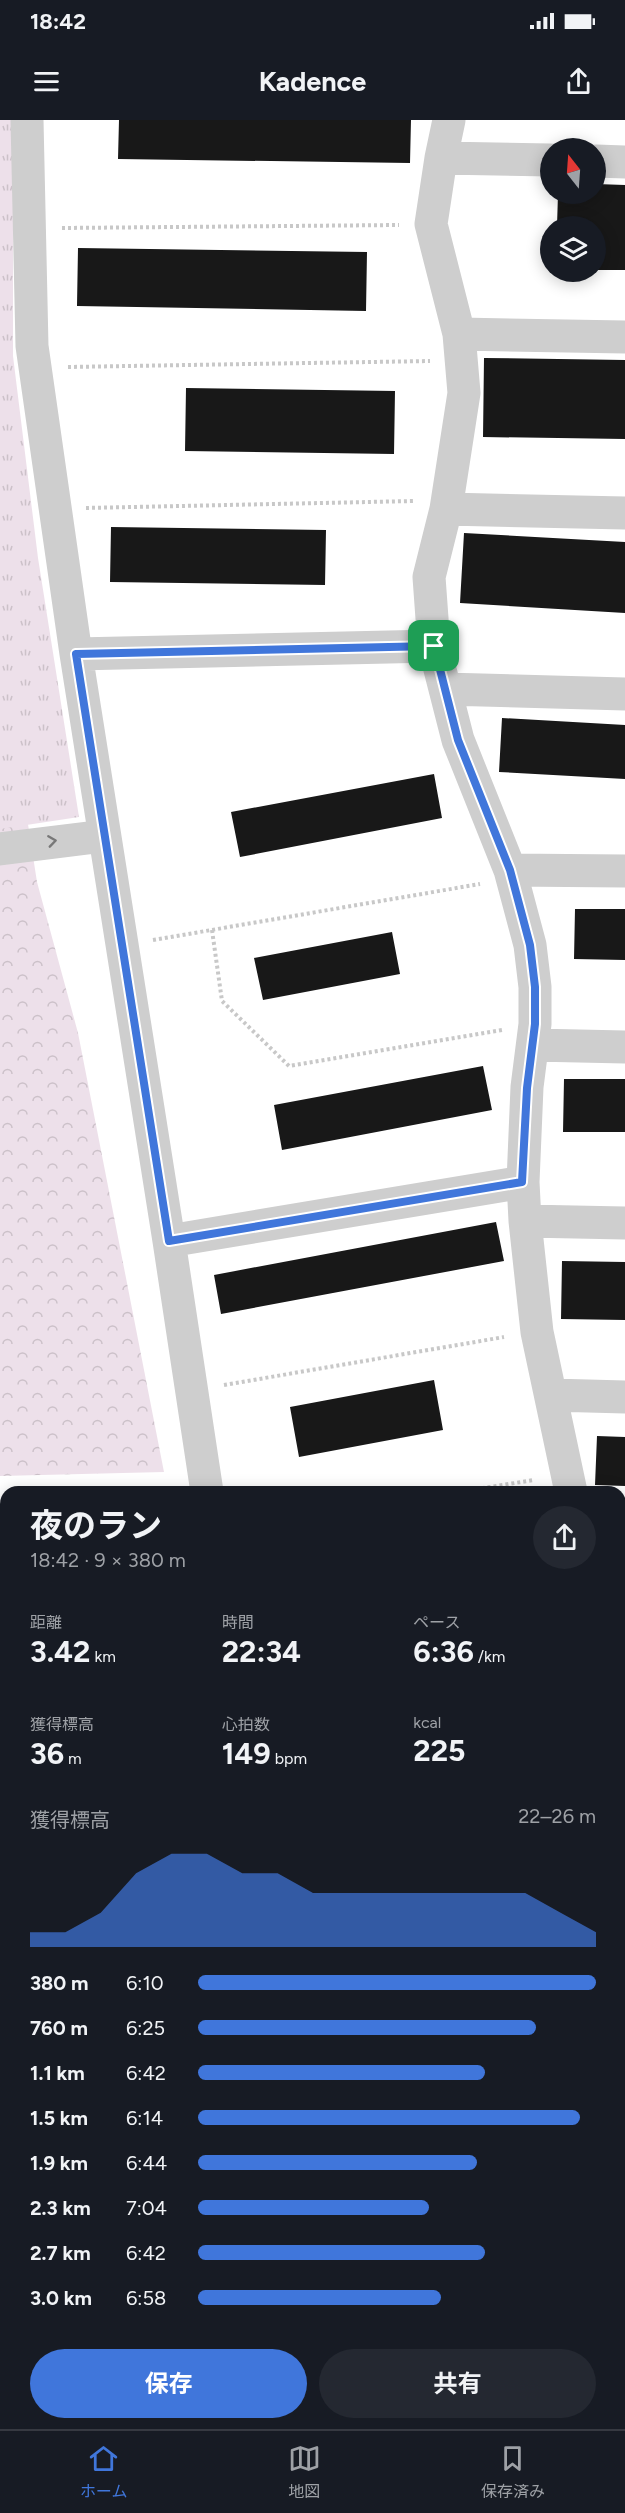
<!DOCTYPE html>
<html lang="ja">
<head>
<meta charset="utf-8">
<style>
  body { margin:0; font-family:Figtree,"Noto Sans JP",sans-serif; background:#242831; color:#f1f3f6; height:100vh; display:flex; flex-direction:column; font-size:22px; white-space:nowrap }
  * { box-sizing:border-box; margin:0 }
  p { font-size:20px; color:#9ea1a6 }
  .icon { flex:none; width:33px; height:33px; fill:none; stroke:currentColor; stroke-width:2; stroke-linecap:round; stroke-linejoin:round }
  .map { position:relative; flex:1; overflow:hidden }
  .sheet { position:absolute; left:0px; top:1366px; width:626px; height:944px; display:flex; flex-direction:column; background:#171b24; border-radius:18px 18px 0 0; box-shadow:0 3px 15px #0003 }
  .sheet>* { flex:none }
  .needle { width:39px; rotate:343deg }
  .controls { position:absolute; left:540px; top:18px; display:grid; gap:12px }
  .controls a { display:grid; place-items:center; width:66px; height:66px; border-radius:50%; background:#171b24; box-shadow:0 3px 15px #0003; font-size:30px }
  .pin { position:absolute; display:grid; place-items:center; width:51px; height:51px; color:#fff; margin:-26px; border-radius:12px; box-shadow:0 3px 9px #0006 }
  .round { display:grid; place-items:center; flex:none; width:63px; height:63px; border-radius:32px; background:#242831 }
  .overview { display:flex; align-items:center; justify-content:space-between; height:102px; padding:0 30px }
  h1 { font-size:33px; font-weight:700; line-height:45px }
  .stats { display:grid; grid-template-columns:repeat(3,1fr); gap:9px; height:102px; padding:6px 30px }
  .stats div { display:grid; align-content:center }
  .stats b { font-size:30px; font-weight:700 }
  .stats small { font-size:16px; font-weight:400 }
  .stats p { font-size:16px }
  .chart { height:168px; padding:12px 30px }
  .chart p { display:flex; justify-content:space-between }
  .chart svg { width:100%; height:108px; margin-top:6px; fill:#4076db; opacity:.7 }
  .action { display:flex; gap:12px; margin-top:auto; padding:12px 30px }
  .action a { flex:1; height:69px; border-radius:36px; background:#4076db; color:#fff; font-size:24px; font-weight:700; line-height:69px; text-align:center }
  .action a+a { background:#242831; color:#f1f3f6 }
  ul { padding:0 30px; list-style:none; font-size:20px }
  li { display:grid; grid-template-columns:96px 72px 1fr; align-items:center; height:45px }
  li i { height:15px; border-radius:8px; background:#4076db }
  .status { display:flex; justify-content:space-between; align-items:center; height:42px; padding:0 30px; background:#171b24; direction:ltr }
  .status svg { height:16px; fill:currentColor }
  header { display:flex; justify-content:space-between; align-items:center; height:78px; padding:0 30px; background:#171b24; font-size:27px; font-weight:700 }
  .dock { display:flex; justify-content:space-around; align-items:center; height:84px; border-top:2px solid #363941; background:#171b24; font-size:16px; color:#9ea1a6 }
  .dock a { display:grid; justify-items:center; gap:3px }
  .dock .on { color:#4076db }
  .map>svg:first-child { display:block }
</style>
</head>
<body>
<div class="status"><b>18:42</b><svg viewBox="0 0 49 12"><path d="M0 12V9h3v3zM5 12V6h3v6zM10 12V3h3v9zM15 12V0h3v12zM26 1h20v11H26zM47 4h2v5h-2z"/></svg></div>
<header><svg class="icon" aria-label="menu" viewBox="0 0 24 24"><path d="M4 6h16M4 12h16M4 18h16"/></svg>Kadence<svg class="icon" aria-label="share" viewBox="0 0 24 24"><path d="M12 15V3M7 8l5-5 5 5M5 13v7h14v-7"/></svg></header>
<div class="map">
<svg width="625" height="2309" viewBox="0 0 625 2309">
  <defs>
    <pattern id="forest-crowns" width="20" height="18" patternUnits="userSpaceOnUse" patternTransform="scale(1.5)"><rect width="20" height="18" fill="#ede0ea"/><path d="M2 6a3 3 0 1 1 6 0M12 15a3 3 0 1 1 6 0" fill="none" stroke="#ccc1c9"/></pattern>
    <pattern id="park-tufts" width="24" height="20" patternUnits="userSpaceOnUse" patternTransform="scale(1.5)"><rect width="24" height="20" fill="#ede0ea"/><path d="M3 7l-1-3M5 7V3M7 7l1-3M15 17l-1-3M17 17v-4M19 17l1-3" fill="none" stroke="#ccc1c9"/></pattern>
  </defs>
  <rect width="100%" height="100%" fill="#fff"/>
  <path fill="url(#forest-crowns)" d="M0,285L1,531L37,762L78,913L164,1352L0,1356Z"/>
  <path fill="url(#park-tufts)" d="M0,0H13V236L38,438L79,697L0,709Z"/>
  <path fill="#181818" d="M119,0H411L410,43L118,39Z
    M596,64L625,65V150H596V106H557L558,74H596Z
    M78,128L367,132L366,191L77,186Z
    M484,238L625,240V319L483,317Z
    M186,268L395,271L394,334L185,331Z
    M111,407L326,410L325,465L110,462Z
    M464,413L625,422V493L460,483Z
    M502,598L625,605V659L499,652Z
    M434,654L442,698L240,737L231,692Z
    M575,789H625V840L574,839Z
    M392,812L400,854L263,880L254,838Z
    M483,946L492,990L282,1030L274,985Z
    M564,959H625V1012H563Z
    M496,1102L504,1141L221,1194L214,1155Z
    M562,1141L625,1142V1200L561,1199Z
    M434,1260L443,1310L299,1337L290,1287Z
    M597,1316L625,1317V1366L595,1365Z
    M0,1396H6V1890L1,1921Z
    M625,1692V1744L620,1746V1694Z
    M625,2132V2210L620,2211V2133Z
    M625,2245V2278L620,2279V2246Z
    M458,2304H494L495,2309H460Z
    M503,2304H532L533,2309H504Z
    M544,2304H574L575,2309H545Z"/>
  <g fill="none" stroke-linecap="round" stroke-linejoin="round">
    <path stroke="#c8c8c8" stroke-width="4" stroke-dasharray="3 3" stroke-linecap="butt" d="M62,108L399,105
      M68,247L430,241
      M86,388L415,381
      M212,810L222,881L289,946L502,910
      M153,820L480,764
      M224,1265L504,1217
      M458,1372L534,1360
      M620,1427H625"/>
    <path stroke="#cecece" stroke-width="33" d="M27,0L32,226L76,534L169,1121L207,1372
      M449,0L441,38L431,104L459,214L464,273L446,389L429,457L434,526L458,620L510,750L530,825L535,867V904L527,967L523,1062L525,1101L537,1212L571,1372
      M441,38L550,40
      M596,41L625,42
      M459,214L625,217
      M446,389L625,393
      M76,534L434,526
      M445,569L625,574
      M0,729L104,716
      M510,750L625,751
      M533,925L625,927
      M525,1101L625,1103
      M169,1121L523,1062
      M551,1275L625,1277
      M620,1612L625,1610
      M207,2304V2309
      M360,2304L361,2309
      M0,2309L79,2304"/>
  </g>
  <defs><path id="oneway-chevron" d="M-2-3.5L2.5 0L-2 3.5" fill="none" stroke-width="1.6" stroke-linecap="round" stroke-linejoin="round" transform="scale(1.5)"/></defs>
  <use stroke="#787878" href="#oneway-chevron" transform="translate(52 721) rotate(-8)"/>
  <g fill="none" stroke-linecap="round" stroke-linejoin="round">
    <g stroke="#fff" stroke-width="12">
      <path id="route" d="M434,526L458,620L510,750L530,825L535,867V904L527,968L522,1062L169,1121L76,534Z"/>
    </g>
    <use href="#route" stroke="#4076db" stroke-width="8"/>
  </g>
</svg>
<div class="controls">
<a><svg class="needle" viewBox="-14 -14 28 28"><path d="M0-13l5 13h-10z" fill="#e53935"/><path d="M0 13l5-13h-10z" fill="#9ea1a6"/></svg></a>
<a><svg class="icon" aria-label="layers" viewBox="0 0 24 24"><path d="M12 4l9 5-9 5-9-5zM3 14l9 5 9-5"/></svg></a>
</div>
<div class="pin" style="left:434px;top:526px;background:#1e9e55"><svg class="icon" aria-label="arrive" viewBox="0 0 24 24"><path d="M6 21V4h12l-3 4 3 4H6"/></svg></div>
<section class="sheet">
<div class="overview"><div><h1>夜のラン</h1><p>18:42 · 9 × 380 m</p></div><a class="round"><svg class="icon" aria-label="share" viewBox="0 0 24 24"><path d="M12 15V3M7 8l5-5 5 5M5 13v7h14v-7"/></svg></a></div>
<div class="stats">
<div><p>距離</p><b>3.42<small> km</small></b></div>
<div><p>時間</p><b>22:34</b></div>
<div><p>ペース</p><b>6:36<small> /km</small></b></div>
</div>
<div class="stats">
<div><p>獲得標高</p><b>36<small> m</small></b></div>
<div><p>心拍数</p><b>149<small> bpm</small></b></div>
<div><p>kcal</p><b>225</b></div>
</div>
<div class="chart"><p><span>獲得標高</span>22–26 m</p>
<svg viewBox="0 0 160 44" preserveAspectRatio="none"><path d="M0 44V38L10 38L20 30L30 14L40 6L50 6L60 14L70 14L80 22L90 22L100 22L110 22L120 22L130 22L140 22L150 30L160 38V44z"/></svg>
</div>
<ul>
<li><b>380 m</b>6:10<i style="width:100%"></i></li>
<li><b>760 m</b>6:25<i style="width:85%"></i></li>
<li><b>1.1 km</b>6:42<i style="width:72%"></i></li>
<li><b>1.5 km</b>6:14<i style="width:96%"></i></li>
<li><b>1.9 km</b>6:44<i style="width:70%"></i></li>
<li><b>2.3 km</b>7:04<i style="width:58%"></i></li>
<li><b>2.7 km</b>6:42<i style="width:72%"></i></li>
<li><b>3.0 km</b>6:58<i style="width:61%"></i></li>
</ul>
<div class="action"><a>保存</a><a>共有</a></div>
</section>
</div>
<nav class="dock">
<a class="on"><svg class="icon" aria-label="home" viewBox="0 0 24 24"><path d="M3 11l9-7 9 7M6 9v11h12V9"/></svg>ホーム</a>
<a><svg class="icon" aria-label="map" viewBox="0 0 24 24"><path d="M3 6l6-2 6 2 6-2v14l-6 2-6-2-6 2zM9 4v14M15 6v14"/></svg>地図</a>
<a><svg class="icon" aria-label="saved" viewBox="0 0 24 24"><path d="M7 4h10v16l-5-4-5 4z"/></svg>保存済み</a>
</nav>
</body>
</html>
